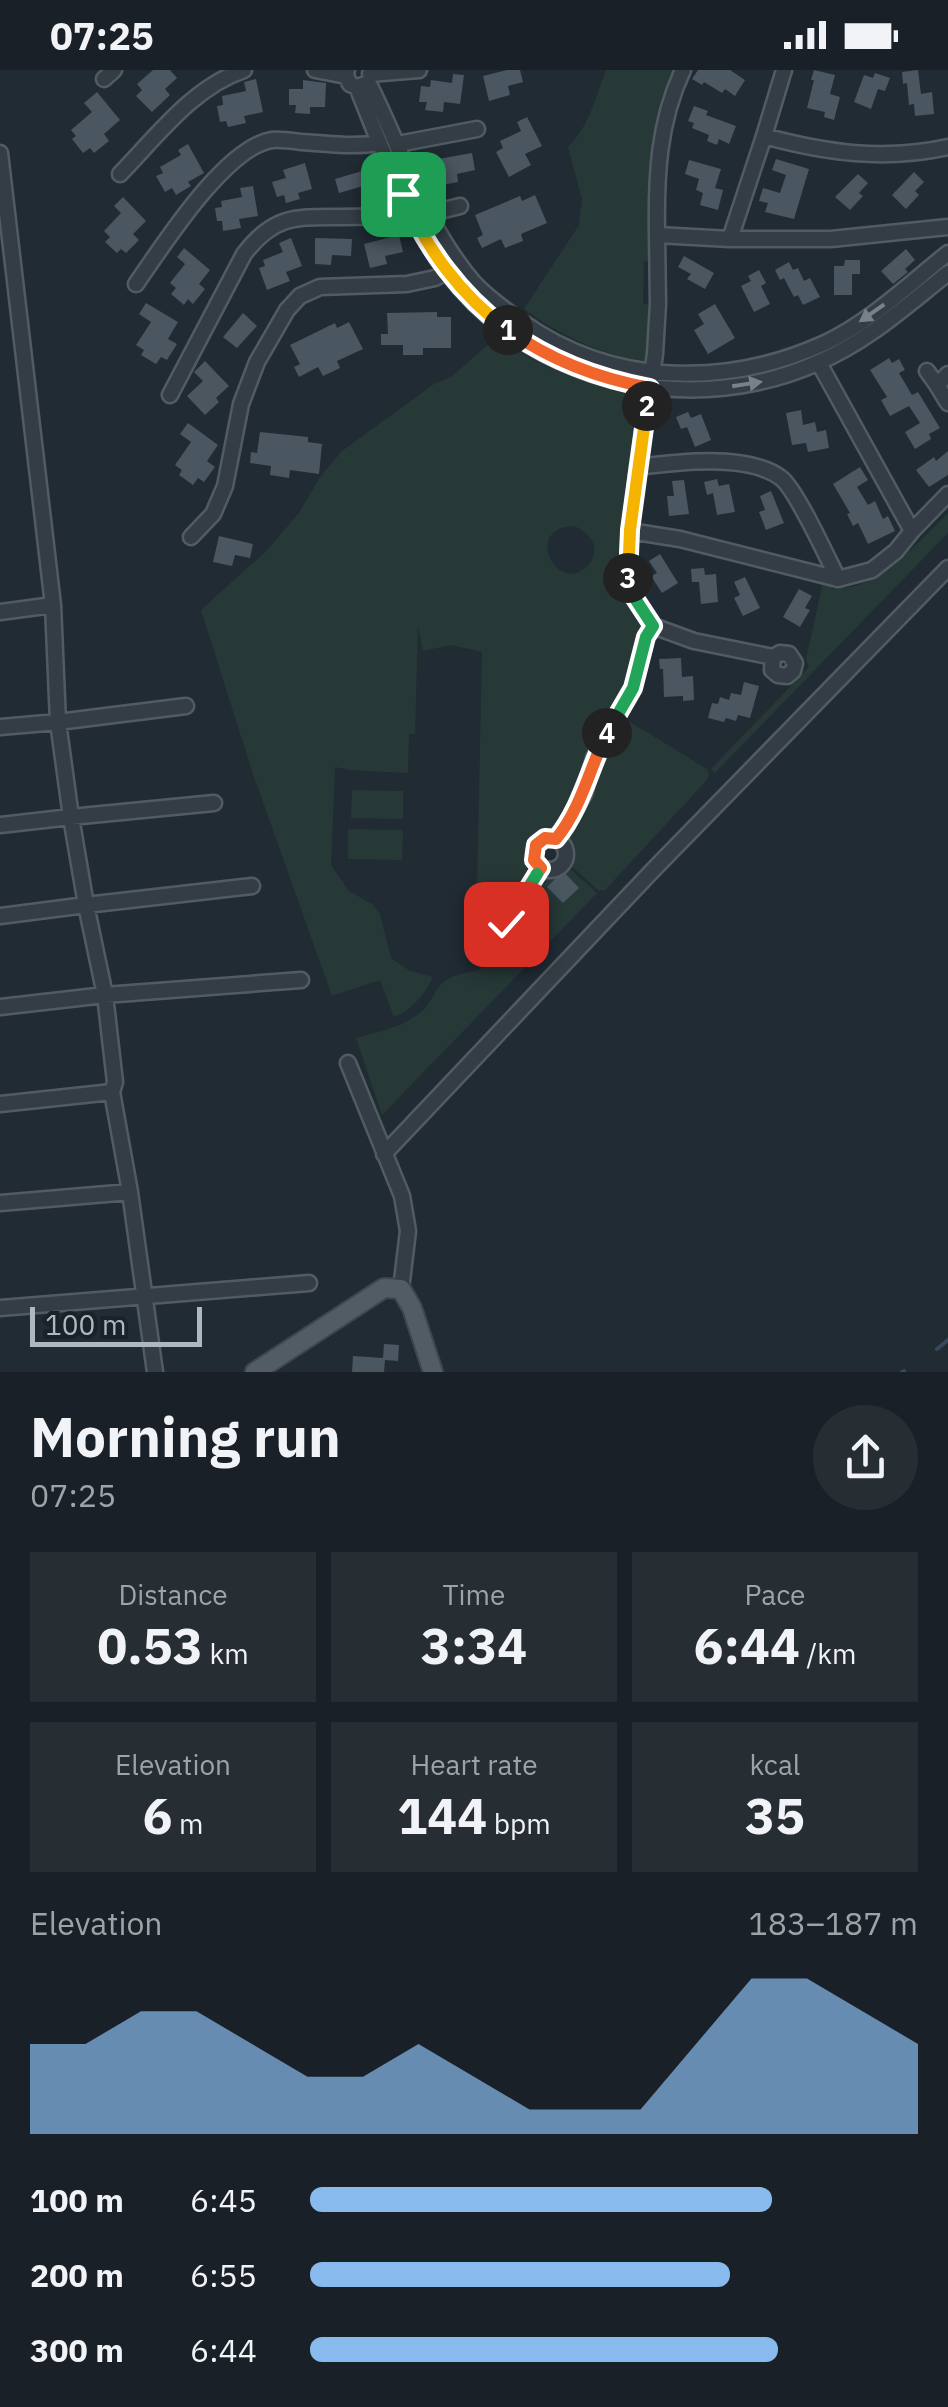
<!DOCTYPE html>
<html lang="en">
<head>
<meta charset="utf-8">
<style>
  body { margin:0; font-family:"IBM Plex Sans",sans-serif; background:#262d33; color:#f1f3f6; height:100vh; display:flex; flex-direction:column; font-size:38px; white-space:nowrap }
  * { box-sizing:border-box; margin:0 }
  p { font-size:32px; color:#9fa3a7 }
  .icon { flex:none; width:55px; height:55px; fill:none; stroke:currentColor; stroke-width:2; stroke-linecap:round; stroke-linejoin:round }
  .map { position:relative; height:1302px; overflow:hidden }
  .drawer { display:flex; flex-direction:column; background:#192027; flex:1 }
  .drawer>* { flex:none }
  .scale { position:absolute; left:30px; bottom:25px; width:172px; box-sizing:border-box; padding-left:10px; border:5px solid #afb8c2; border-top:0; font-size:28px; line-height:35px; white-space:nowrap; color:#afb8c2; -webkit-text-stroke:8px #1a2229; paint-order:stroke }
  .pin { position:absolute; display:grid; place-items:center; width:85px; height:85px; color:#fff; margin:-42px; border-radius:20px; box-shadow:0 5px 15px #0006 }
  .km { position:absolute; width:50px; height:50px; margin:-25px; border-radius:50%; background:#222; color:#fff; font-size:28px; line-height:50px; text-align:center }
  .round { display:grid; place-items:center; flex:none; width:105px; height:105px; border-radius:52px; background:#262d33 }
  .headline { display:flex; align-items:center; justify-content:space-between; height:170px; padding:0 30px }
  h1 { font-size:55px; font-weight:700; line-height:75px }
  .metrics { display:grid; grid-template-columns:repeat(3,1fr); gap:15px; height:170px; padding:10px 30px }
  .metrics div { display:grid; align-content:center; border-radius:0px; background:#262d33; text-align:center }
  .metrics b { font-size:50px; font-weight:700 }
  .metrics small { font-size:28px; font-weight:400 }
  .metrics p { font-size:28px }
  .chart { height:280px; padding:20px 30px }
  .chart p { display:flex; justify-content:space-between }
  .chart svg { width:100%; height:180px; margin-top:10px; fill:#89baed; opacity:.7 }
  ul { padding:0 30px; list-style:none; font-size:32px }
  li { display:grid; grid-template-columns:160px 120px 1fr; align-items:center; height:75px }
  li i { height:25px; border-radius:12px; background:#89baed }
  .status { display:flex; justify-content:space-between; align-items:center; height:70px; padding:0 50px; background:#192027; direction:ltr }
  .status svg { height:28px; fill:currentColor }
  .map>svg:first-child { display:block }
</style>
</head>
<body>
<div class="status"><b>07:25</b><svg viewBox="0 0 49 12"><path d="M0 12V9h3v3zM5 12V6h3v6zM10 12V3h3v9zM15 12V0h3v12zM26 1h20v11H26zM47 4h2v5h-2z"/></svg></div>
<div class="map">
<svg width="948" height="1302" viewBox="0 0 948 1302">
  <rect width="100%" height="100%" fill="#212b34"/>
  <path fill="#263937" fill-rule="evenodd" d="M606,0H678L652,190L644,191L643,234L652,235L649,287L645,291C602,286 559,264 524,239L579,155L582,129L568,77C591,53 594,30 606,0Z
    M497,267C544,301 584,313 641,325L619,468L628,486L646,567L617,644L707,699L709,704L707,710L605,820L599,821L568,793L570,785L564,765L540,771L534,779L537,794L506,854L489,856L476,864L482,582L451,575L423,581L418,557L415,664H409L408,703L349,700L335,697L331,795L349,821L372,834L380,844L391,888L410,901L433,907C425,924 412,940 394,947L380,910L332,926L253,704L201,540L266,481L299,443L320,407L342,381L434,314L451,307ZM574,456C590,462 602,478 589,494C560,529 520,458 574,456Z
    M948,443V463L715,703L711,699L809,597L806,589L823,512L832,513V519C839,518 848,518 855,516C892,505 921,469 948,443Z
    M352,720L403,721V749L351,748Z
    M348,759L403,760L402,790L348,789Z
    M568,797L597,823L382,1045L356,968C381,961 409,956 427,936C433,928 436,917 445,911C460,901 480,904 496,890C520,868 523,835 541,809L559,805Z"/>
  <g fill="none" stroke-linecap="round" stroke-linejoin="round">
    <path stroke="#36495a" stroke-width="4" d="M937,1279L948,1270
      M902,1302L904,1301"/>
  </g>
  <path fill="#4a5660" d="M153,0H170L177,8L165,19L170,25L152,42L136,26L142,20L137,14Z
    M507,0H520L523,12L508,16L510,25L489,31L483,6Z
    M698,0H730L745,10L735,26L725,19L722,23L704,12L702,15L692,9Z
    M814,0L835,5L830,24L840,27L834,50L824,47L825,42L807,38L814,10H811Z
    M918,0L921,24L932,22L934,44L915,46L914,34L909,35L907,13L903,14L902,2Z
    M875,3L890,8L885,21L878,19L871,39L854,32L864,5L873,8Z
    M453,4L464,5L460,34L444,32L443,42L425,40L427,32H419L421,16L430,17L431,10L452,13Z
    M256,9L263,42L244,46L246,53L228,57L226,51L220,52L217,36L223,35L222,26L246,21L244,12Z
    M303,10L326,13L325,37H310V44L295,43L296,35H289V19H303Z
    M97,22L120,50L104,64L109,71L94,83L90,78L83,83L72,69L76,66L71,60L92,42L84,33Z
    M694,36L708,41L706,45L736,56L729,74L719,69L717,75L707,71L709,65L692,58L694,53L688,51Z
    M527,47L542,76L525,84L531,95L509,107L496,82L503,78L500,71L521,61L517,52Z
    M188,74L204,103L188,112L191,116L176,125L172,118L165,122L156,106L163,103L160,97L181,85L178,80Z
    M472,83L475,100L457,104L458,112L443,115L438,89Z
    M776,89L809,99L794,149L765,142L768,133L759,131L763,118L780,123L786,105L772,100Z
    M689,90L721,99L715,118L723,120L718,140L700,135L703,123L696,120L699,109L685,104Z
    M305,93L312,119L298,123L300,129L286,133L284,125L277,127L272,112L286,108L283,100Z
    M369,99L374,113L339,123L335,109Z
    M914,102L924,112L915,121L919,125L906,139L892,125Z
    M858,104L868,113L859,123L863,126L850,140L835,127Z
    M253,116L258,146L239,149L241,158L223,161L222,151H217L215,138L222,137L221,131L242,127L240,118Z
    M535,125L547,153L521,164L523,171L505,178L501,169L482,178L477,168L483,165L475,145L520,126L522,131Z
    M123,127L146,151L133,164L139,170L126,183L121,179L117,183L105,172L110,167L104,161L121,143L114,136Z
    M399,165L403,182L385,186L387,194L370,198L364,174Z
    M291,168L302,196L286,202L290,211L267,220L259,198L265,196L263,190L283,182L279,173Z
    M315,168L352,169L351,186L332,185L331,195L315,194Z
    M184,178L210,200L199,214L205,219L193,234L188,229L184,235L171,224L176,218L170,213L185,194L177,187Z
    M906,179L915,190L905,199L908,202L893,214L881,201Z
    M684,186L714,203L705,219L687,209L691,204L678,197Z
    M845,190H860V204H852V225H834V196H844Z
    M789,192L793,200L798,198L804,211L810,208L820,227L803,235L798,225L794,227L784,208L780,210L775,200Z
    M759,200L766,213L761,216L770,234L754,242L741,216L751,211L748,206Z
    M146,233L178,252L168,269L177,274L167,290L161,287L156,294L141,285L144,280L136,275L151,252L139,244Z
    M715,234L735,268L708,284L694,260L704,254L698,244Z
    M437,242V247H451V278H423V285H403V275H381V264H388L387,243Z
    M243,243L257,256L237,278L223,267Z
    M349,252L363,279L337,291L340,298L323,306L318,297L299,307L294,297L300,294L290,275L335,253L337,258Z
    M889,288L892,293L899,289L905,300L899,303L912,325L918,322L940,358L929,364L931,369L915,379L905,362L920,353L909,336L890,346L881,330L887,327L870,300Z
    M205,291L229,316L216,328L219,332L205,345L187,326L203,311L194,302Z
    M801,340L803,355L815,352L817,362L826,360L829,378L808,382L806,373L792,375L786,343Z
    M688,342L691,348L701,344L711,370L695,377L687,357L681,359L676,347Z
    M188,353L218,375L207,391L215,397L204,412L198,408L193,415L179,405L182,400L175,395L191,372L180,364Z
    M260,362L308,367V372L322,374L319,404L290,400L289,408L270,405L271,396L250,393L251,382L257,383Z
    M948,381V405L929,417L916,400L934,387L936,391Z
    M860,397L868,410L857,417L868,435L875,431L883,449L888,446L895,461L868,474L858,453L853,456L847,444L850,443L833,414Z
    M717,409L719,416L729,414L735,442L717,445L713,423L707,425L704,412Z
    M684,410L689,444L669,446L667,426H674L672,411Z
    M771,421L784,453L766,460L759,442L765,440L760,426Z
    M219,466L253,474L250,488L235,485L232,496L213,492Z
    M660,484L678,513L662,523L651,506L657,503L649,491Z
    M704,498L705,505L716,504L718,532L701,534L699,512H692L691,499Z
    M745,507L760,538L743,546L734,528L740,525L734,512Z
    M799,519L812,526L805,538L810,540L800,557L783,547Z
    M681,588L682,607L693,606L694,630L683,631V626L664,627L663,599H660L659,589Z
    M744,612L759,616L750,648L738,645L736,651L726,648L724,652L708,648L712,633L718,634L720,627L729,630L731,623L741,625Z
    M563,801L579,818L563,833L547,817Z
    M384,1274L399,1275L398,1291L385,1290L384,1302H352L353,1286L383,1288Z"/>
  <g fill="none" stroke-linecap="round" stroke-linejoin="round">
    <g stroke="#525b63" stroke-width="19">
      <path id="minor" d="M315,0L346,6
        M347,0L346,6L350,14L357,17L366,14
        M370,4L419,0
        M104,9L114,0
        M368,12C402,79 424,155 474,213C488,228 505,240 522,252C612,316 726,318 825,273C871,251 909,214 948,183
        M357,17C385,86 411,162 461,219C548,318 698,346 817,293C867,272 906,236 948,203
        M764,66L784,0
        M398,74L477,59
        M0,83L53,535
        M120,104C157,66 193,17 244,0
        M428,144L460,136
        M657,165C656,108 658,53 683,0
        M730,169H831L948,157
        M136,214C162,177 225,77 272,70C281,69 293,71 302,72C328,74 354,77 380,73
        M819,293L912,461L948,424
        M927,301L937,315L948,304
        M937,315L948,333
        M170,325L244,184C274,145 295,147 341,147C364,147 387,146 411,143
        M638,397C677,392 748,383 781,408C796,419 828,489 838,509L872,500L896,481L912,461
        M630,461L680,469L838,509
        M191,467L213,444L225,416L241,334L257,292L287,240L300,226L320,217L407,214L435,208L448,201
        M0,542L53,535L58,652L0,657
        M653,556L694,571L773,587L772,600L778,605L787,606L793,601L795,593L789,584L780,583L773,587
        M214,733L71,747L86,835L252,816
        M0,755L71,747L58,652L186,636
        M534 784a16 16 0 1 1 32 0a16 16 0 1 1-32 0Z
        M556,769L566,757L584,724L594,688L617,644L633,618L646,567L653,556L632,524L627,506L630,461L638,397L655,284L658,234L657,165L730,169L764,66C826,83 884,91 948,77
        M0,846L86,835L105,925L115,1012L112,1022L130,1122L155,1302
        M506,854L541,798
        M0,937L105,925L301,910
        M348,993L402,1126L408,1161L401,1219
        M0,1034L112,1022
        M384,1084L655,798L948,498
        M0,1133L130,1122
        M0,1238L309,1213"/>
    </g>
    <g stroke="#3e464e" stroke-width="22">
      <path id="major" d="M255,1302L384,1218L401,1219L412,1238L433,1302"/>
    </g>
    <use href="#minor" stroke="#343d45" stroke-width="14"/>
    <use href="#major" stroke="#525c65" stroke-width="18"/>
  </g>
  <defs><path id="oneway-solid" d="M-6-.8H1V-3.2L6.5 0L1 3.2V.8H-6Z" transform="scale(2.5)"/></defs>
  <g fill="#78818a">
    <use href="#oneway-solid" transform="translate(872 243) rotate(145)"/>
    <use href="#oneway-solid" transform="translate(747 314) rotate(-9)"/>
  </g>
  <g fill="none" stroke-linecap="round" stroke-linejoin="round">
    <g stroke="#fff" stroke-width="20">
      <path id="split-1" d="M403,124C425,177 461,226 508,260"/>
    </g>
    <g stroke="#fff" stroke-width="20">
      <path id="split-2" d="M508,260C551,291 597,308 650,318L647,336"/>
    </g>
    <g stroke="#fff" stroke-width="20">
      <path id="split-3" d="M628,508L630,460L647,336"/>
    </g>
    <g stroke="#fff" stroke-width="20">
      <path id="split-4" d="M607,663L633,618L646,567L653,556L632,524L628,508"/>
    </g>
    <g stroke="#fff" stroke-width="20">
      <path id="split-5" d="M537,804L541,798L534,790L536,775L545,768L556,769C582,737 589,699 607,663"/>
    </g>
    <g stroke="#fff" stroke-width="20">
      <path id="split-6" d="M506,854L537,804"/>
    </g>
    <use href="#split-1" stroke="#f5b400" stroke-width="12"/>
    <use href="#split-2" stroke="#f0652b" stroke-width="12"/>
    <use href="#split-3" stroke="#f5b400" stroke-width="12"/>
    <use href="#split-4" stroke="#22a559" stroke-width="12"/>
    <use href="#split-5" stroke="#f0652b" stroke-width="12"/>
    <use href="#split-6" stroke="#22a559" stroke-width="12"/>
  </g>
</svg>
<div class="scale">100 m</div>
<div class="pin" style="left:403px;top:124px;background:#1e9e55"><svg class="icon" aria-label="arrive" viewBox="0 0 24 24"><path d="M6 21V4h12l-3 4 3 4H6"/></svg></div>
<div class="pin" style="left:506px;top:854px;background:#d93025"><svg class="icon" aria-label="check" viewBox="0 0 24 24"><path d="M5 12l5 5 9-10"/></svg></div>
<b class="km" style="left:508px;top:260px">1</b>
<b class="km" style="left:647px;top:336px">2</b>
<b class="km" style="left:628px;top:508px">3</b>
<b class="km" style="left:607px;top:663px">4</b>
</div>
<section class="drawer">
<div class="headline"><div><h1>Morning run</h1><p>07:25</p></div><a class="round"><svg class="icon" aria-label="share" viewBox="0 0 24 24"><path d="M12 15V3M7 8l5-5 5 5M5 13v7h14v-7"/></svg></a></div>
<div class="metrics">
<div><p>Distance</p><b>0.53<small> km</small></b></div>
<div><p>Time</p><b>3:34</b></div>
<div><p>Pace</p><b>6:44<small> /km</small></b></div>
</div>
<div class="metrics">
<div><p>Elevation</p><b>6<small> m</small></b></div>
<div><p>Heart rate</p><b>144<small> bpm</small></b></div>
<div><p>kcal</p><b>35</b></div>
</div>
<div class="chart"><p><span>Elevation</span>183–187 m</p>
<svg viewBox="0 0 160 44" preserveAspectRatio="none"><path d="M0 44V22L10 22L20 14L30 14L40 22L50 30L60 30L70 22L80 30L90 38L100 38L110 38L120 22L130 6L140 6L150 14L160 22V44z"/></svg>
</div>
<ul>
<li><b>100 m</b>6:45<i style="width:76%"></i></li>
<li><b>200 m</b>6:55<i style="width:69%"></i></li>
<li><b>300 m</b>6:44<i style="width:77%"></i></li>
</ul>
</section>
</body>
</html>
